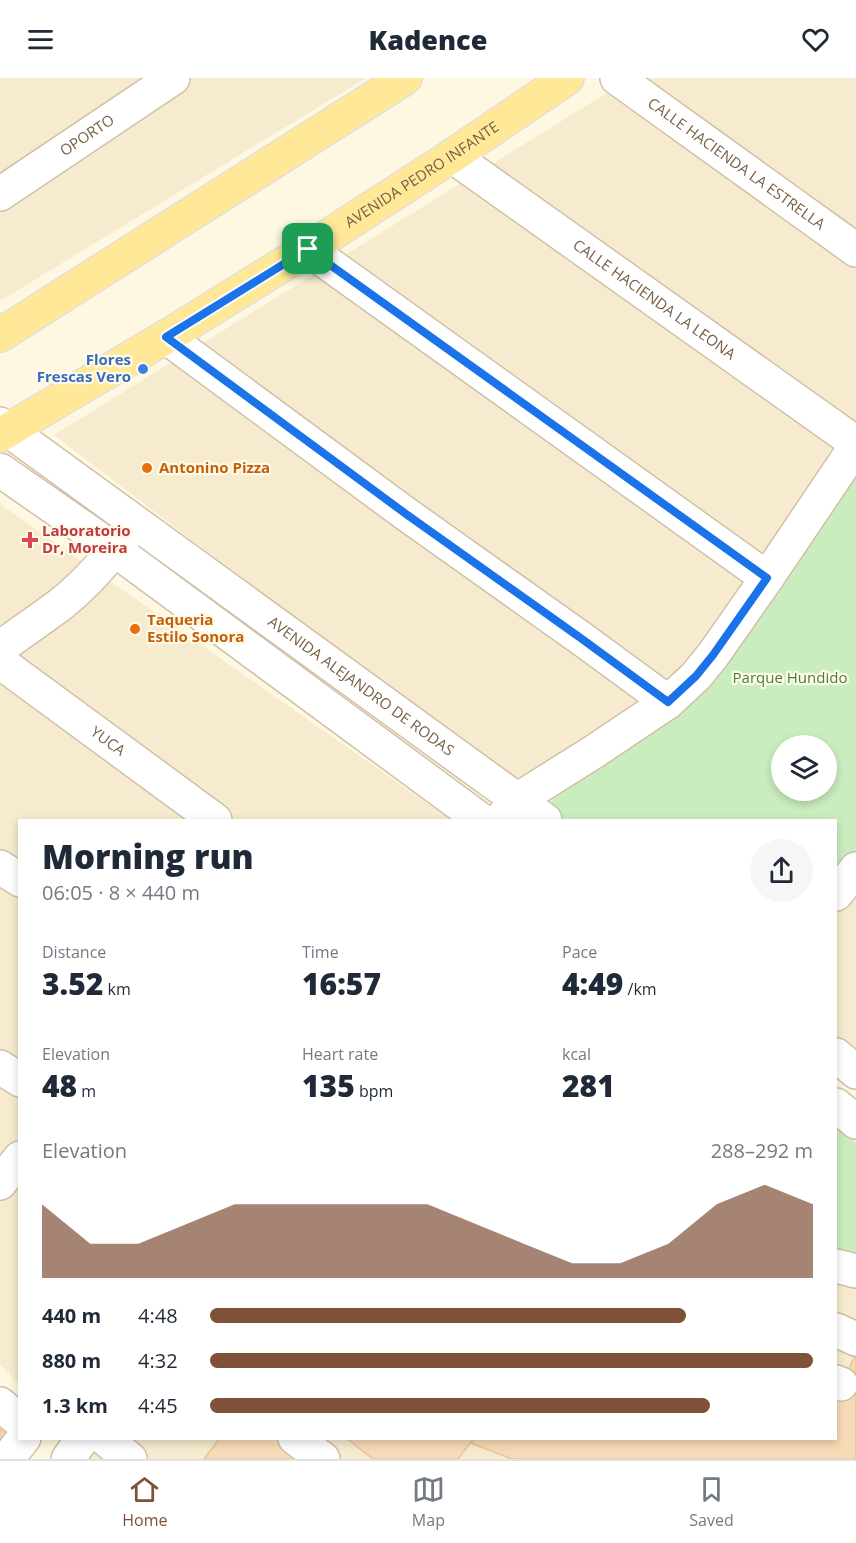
<!DOCTYPE html>
<html lang="en">
<head>
<meta charset="utf-8">
<style>
  body { margin:0; font-family:"Open Sans",sans-serif; background:#f6f6f7; color:#1f2937; height:100vh; display:flex; flex-direction:column; font-size:22px; white-space:nowrap }
  * { box-sizing:border-box; margin:0 }
  p { font-size:20px; color:#747a83 }
  .icon { flex:none; width:33px; height:33px; fill:none; stroke:currentColor; stroke-width:2; stroke-linecap:round; stroke-linejoin:round }
  .map { position:relative; flex:1; overflow:hidden }
  .drawer { position:absolute; left:18px; top:741px; width:819px; height:621px; display:flex; flex-direction:column; background:#fff; border-radius:0px; box-shadow:0 3px 9px #0003 }
  .drawer>* { flex:none }
  .controls { position:absolute; left:771px; top:657px; display:grid; gap:12px }
  .controls a { display:grid; place-items:center; width:66px; height:66px; border-radius:50%; background:#fff; box-shadow:0 3px 9px #0003; font-size:30px }
  .pin { position:absolute; display:grid; place-items:center; width:51px; height:51px; color:#fff; margin:-26px; border-radius:12px; box-shadow:0 3px 9px #0006 }
  .round { display:grid; place-items:center; flex:none; width:63px; height:63px; border-radius:32px; background:#f6f6f7 }
  .overview { display:flex; align-items:center; justify-content:space-between; height:102px; padding:0 24px }
  h1 { font-size:33px; font-weight:800; line-height:45px }
  .metrics { display:grid; grid-template-columns:repeat(3,1fr); gap:9px; height:102px; padding:6px 24px }
  .metrics div { display:grid; align-content:center }
  .metrics b { font-size:30px; font-weight:800 }
  .metrics small { font-size:16px; font-weight:400 }
  .metrics p { font-size:16px }
  .chart { height:168px; padding:12px 24px }
  .chart p { display:flex; justify-content:space-between }
  .chart svg { width:100%; height:108px; margin-top:6px; fill:#7f5138; opacity:.7 }
  ul { padding:0 24px; list-style:none; font-size:20px }
  li { display:grid; grid-template-columns:96px 72px 1fr; align-items:center; height:45px }
  li i { height:15px; border-radius:8px; background:#7f5138 }
  header { display:flex; justify-content:space-between; align-items:center; height:78px; padding:0 24px; background:#fff; font-size:27px; font-weight:800 }
  .tab-bar { display:flex; justify-content:space-around; align-items:center; height:84px; border-top:2px solid #e0e1e3; background:#fff; font-size:16px; color:#747a83 }
  .tab-bar a { display:grid; justify-items:center; gap:3px }
  .tab-bar .current { color:#7f5138 }
  .map>svg:first-child { display:block }
</style>
</head>
<body>
<header><svg class="icon" aria-label="menu" viewBox="0 0 24 24"><path d="M4 6h16M4 12h16M4 18h16"/></svg>Kadence<svg class="icon" aria-label="heart" viewBox="0 0 24 24"><path d="M12 20l-8-8c-3-5 5-10 8-4 3-6 11-1 8 4z"/></svg></header>
<div class="map">
<svg width="856" height="1381" viewBox="0 0 856 1381">
  <rect width="100%" height="100%" fill="#fef8e2"/>
  <path fill="#f7ebcf" fill-rule="evenodd" d="M0,0H366L0,223Z
    M631,0H856V978L836,962V742H558L54,357ZM782,668H826V712H782Z
    M0,426L451,742H20L19,1306L0,1287Z
    M836,1041L856,1057V1381H81L96,1360H836Z"/>
  <path fill="#caedbf" fill-rule="evenodd" d="M856,393V773L836,799V742H565C556,735 548,731 554,719L599,687ZM782,668H826V712H782Z
    M836,1048L856,1065V1182L836,1177Z"/>
  <path fill="#f7dab6" stroke="#ebc395" stroke-width="1.5" d="M856,1276V1381H512L471,1365L474,1360H836V1319Z
    M0,1351L8,1358L0,1366Z
    M220,1360H277L306,1381H204Z
    M346,1360H474L458,1381H373Z"/>
  <g fill="none" stroke-linecap="round" stroke-linejoin="round">
    <g stroke="#d1c0a7" stroke-width="36">
      <g id="minor">
        <path id="s1" d="M617,0L856,172"/>
        <path id="s2" d="M452,78L856,365"/>
        <path id="s3" d="M0,116L173,0"/>
        <path d="M308,171L767,500"/>
        <path d="M166,259L406,436L582,561L668,624"/>
        <path id="s4" d="M0,346L545,742"/>
        <path d="M0,392L115,472L481,742"/>
        <path d="M0,570C20,555 41,541 61,526C86,506 108,481 127,455"/>
        <path id="s5" d="M0,584L215,742"/>
        <path d="M505,736L517,722L595,673L668,624L696,598L713,577L767,500L856,368"/>
        <path d="M0,789L20,802"/>
        <path d="M836,816L856,791"/>
        <path d="M836,977L856,994"/>
        <path d="M0,989L20,1002"/>
        <path d="M836,1027L856,1044"/>
        <path d="M0,1105L20,1080"/>
        <path d="M836,1188L856,1193"/>
        <path d="M836,1252L856,1261"/>
        <path d="M836,1304L841,1306"/>
        <path d="M0,1326L20,1343"/>
        <path d="M104,1360L130,1381"/>
        <path d="M295,1360L323,1381"/>
        <path d="M7,1381L24,1360"/>
        <path d="M68,1381L83,1360"/>
      </g>
    </g>
    <g stroke="#e4dfda" stroke-width="36">
      <g id="major">
        <path d="M0,257L405,0"/>
        <path id="s6" d="M0,357L166,259L308,171L452,78L567,0"/>
      </g>
    </g>
    <use href="#minor" stroke="#fff" stroke-width="33"/>
    <use href="#major" stroke="#ffe998" stroke-width="33"/>
  </g>
  <g fill="none" stroke-linecap="round" stroke-linejoin="round">
    <g stroke="#fff" stroke-width="12">
      <path id="route" d="M308,171L767,500L713,577L696,598L668,624L582,561L406,436L166,259Z"/>
    </g>
    <use href="#route" stroke="#1a73e8" stroke-width="8"/>
  </g>
  <circle fill="#3f7fe0" stroke="#fffaea" stroke-width="2" cx="143" cy="291" r="6"/>
  <g fill="#e8710a" stroke="#fffaea" stroke-width="2">
    <circle cx="147" cy="390" r="6"/>
    <circle cx="135" cy="551" r="6"/>
  </g>
  <path fill="#e0444e" stroke="#fffaea" stroke-width="2" d="M27 453h6v6h6v6h-6v6h-6v-6h-6v-6h6z"/>
  <g text-anchor="middle" stroke-width="4.5" stroke-linejoin="round" paint-order="stroke">
    <g font-size="15" fill="#796045" stroke="#fffaea">
      <text dy="5" stroke="none"><textPath href="#s3" startOffset="105">OPORTO</textPath></text>
      <text dy="5" stroke="none"><textPath href="#s1" startOffset="147">CALLE HACIENDA LA ESTRELLA</textPath></text>
      <text dy="5" stroke="none"><textPath href="#s6" startOffset="496">AVENIDA PEDRO INFANTE</textPath></text>
      <text dy="5" stroke="none"><textPath href="#s2" startOffset="248">CALLE HACIENDA LA LEONA</textPath></text>
      <text dy="5" stroke="none"><textPath href="#s4" startOffset="446">AVENIDA ALEJANDRO DE RODAS</textPath></text>
      <text dy="5" stroke="none"><textPath href="#s5" startOffset="134">YUCA</textPath></text>
    </g>
    <g font-size="15" font-weight="bold" fill="#366cbe" stroke="#fffaea" text-anchor="end">
      <text x="131" y="287">Flores<tspan x="131" dy="17">Frescas Vero</tspan></text>
    </g>
    <g font-size="15" font-weight="bold" fill="#c56008" stroke="#fffaea" text-anchor="start">
      <text x="159" y="395">Antonino Pizza</text>
      <text x="147" y="547">Taqueria<tspan x="147" dy="17">Estilo Sonora</tspan></text>
    </g>
    <g font-size="15" font-weight="bold" fill="#be3a42" stroke="#fffaea" text-anchor="start">
      <text x="42" y="458">Laboratorio<tspan x="42" dy="17">Dr, Moreira</tspan></text>
    </g>
    <g font-size="15" fill="#45803c" stroke="#fffaea">
      <text x="790" y="605">Parque Hundido</text>
    </g>
  </g>
</svg>
<div class="controls">
<a><svg class="icon" aria-label="layers" viewBox="0 0 24 24"><path d="M12 4l9 5-9 5-9-5zM3 14l9 5 9-5"/></svg></a>
</div>
<div class="pin" style="left:308px;top:171px;background:#1e9e55"><svg class="icon" aria-label="arrive" viewBox="0 0 24 24"><path d="M6 21V4h12l-3 4 3 4H6"/></svg></div>
<section class="drawer">
<div class="overview"><div><h1>Morning run</h1><p>06:05 · 8 × 440 m</p></div><a class="round"><svg class="icon" aria-label="share" viewBox="0 0 24 24"><path d="M12 15V3M7 8l5-5 5 5M5 13v7h14v-7"/></svg></a></div>
<div class="metrics">
<div><p>Distance</p><b>3.52<small> km</small></b></div>
<div><p>Time</p><b>16:57</b></div>
<div><p>Pace</p><b>4:49<small> /km</small></b></div>
</div>
<div class="metrics">
<div><p>Elevation</p><b>48<small> m</small></b></div>
<div><p>Heart rate</p><b>135<small> bpm</small></b></div>
<div><p>kcal</p><b>281</b></div>
</div>
<div class="chart"><p><span>Elevation</span>288–292 m</p>
<svg viewBox="0 0 160 44" preserveAspectRatio="none"><path d="M0 44V14L10 30L20 30L30 22L40 14L50 14L60 14L70 14L80 14L90 22L100 30L110 38L120 38L130 30L140 14L150 6L160 14V44z"/></svg>
</div>
<ul>
<li><b>440 m</b>4:48<i style="width:79%"></i></li>
<li><b>880 m</b>4:32<i style="width:100%"></i></li>
<li><b>1.3 km</b>4:45<i style="width:83%"></i></li>
</ul>
</section>
</div>
<nav class="tab-bar">
<a class="current"><svg class="icon" aria-label="home" viewBox="0 0 24 24"><path d="M3 11l9-7 9 7M6 9v11h12V9"/></svg>Home</a>
<a><svg class="icon" aria-label="map" viewBox="0 0 24 24"><path d="M3 6l6-2 6 2 6-2v14l-6 2-6-2-6 2zM9 4v14M15 6v14"/></svg>Map</a>
<a><svg class="icon" aria-label="saved" viewBox="0 0 24 24"><path d="M7 4h10v16l-5-4-5 4z"/></svg>Saved</a>
</nav>
</body>
</html>
